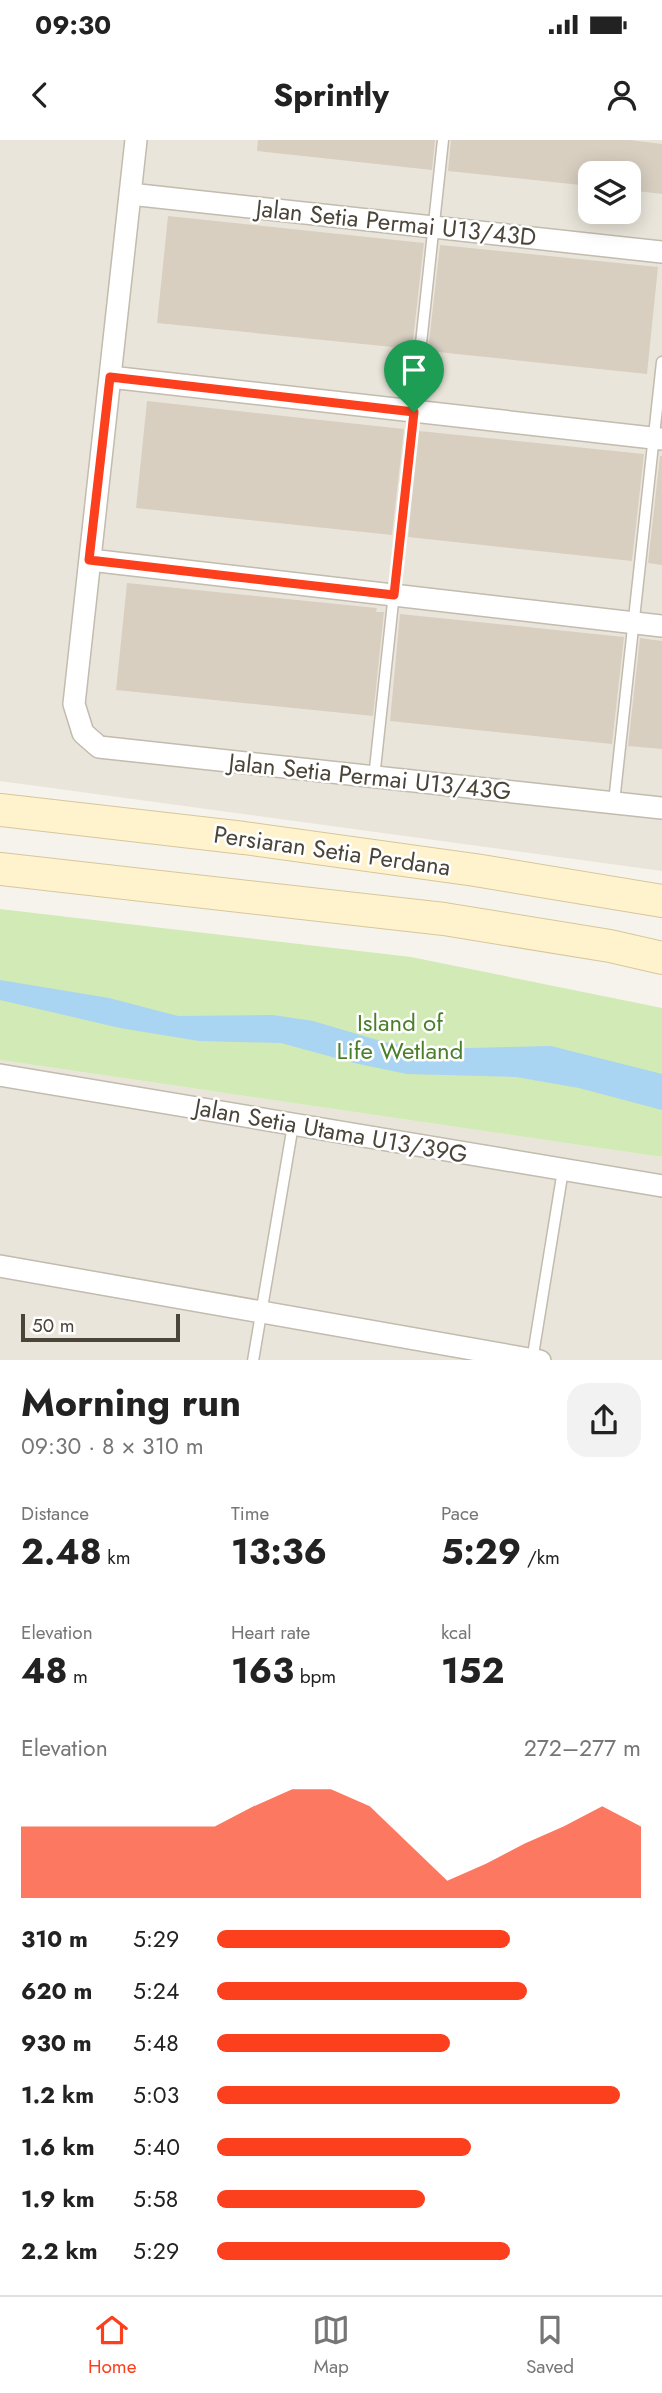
<!DOCTYPE html>
<html lang="en">
<head>
<meta charset="utf-8">
<style>
  body { margin:0; font-family:Jost,sans-serif; background:#f2f2f2; color:#222; height:100vh; display:flex; flex-direction:column; font-size:26px; white-space:nowrap }
  * { box-sizing:border-box; margin:0 }
  p { font-size:23px; color:#767676 }
  .icon { flex:none; width:38px; height:38px; fill:none; stroke:currentColor; stroke-width:2; stroke-linecap:round; stroke-linejoin:round }
  .map { position:relative; height:1220px; overflow:hidden }
  .side { display:flex; flex-direction:column; background:#fff; flex:1 }
  .side>* { flex:none }
  .tools { position:absolute; left:578px; top:21px; display:grid; gap:14px }
  .tools a { display:grid; place-items:center; width:63px; height:63px; border-radius:14px; background:#fff; box-shadow:0 4px 18px #0003; font-size:35px }
  .scale { position:absolute; left:21px; bottom:18px; width:159px; box-sizing:border-box; padding-left:7px; border:4px solid #4b4439; border-top:0; font-size:19px; line-height:24px; white-space:nowrap; color:#4b4439; -webkit-text-stroke:5px #fff; paint-order:stroke }
  .pin { position:absolute; display:grid; place-items:center; width:60px; height:60px; color:#fff; margin:-72px -30px; border-radius:50% 50% 50% 0; rotate:-45deg; box-shadow:0 0 7px #0007 }
  .pin .icon { rotate:45deg }
  .round { display:grid; place-items:center; flex:none; width:74px; height:74px; border-radius:21px; background:#f2f2f2 }
  .overview { display:flex; align-items:center; justify-content:space-between; height:119px; padding:0 21px }
  h1 { font-size:38px; font-weight:700; line-height:52px }
  .figures { display:grid; grid-template-columns:repeat(3,1fr); gap:10px; height:119px; padding:7px 21px }
  .figures div { display:grid; align-content:center }
  .figures b { font-size:35px; font-weight:700 }
  .figures small { font-size:19px; font-weight:400 }
  .figures p { font-size:19px }
  .chart { height:196px; padding:14px 21px }
  .chart p { display:flex; justify-content:space-between }
  .chart svg { width:100%; height:126px; margin-top:7px; fill:#fc3f1d; opacity:.7 }
  ul { padding:0 21px; list-style:none; font-size:23px }
  li { display:grid; grid-template-columns:112px 84px 1fr; align-items:center; height:52px }
  li i { height:18px; border-radius:9px; background:#fc3f1d }
  .status { display:flex; justify-content:space-between; align-items:center; height:49px; padding:0 35px; background:#fff; direction:ltr }
  .status svg { height:19px; fill:currentColor }
  header { display:flex; justify-content:space-between; align-items:center; height:91px; padding:0 21px; background:#fff; font-size:32px; font-weight:700 }
  .menu { display:flex; justify-content:space-around; align-items:center; height:98px; border-top:2px solid #e0e0e0; background:#fff; font-size:19px; color:#767676 }
  .menu a { display:grid; justify-items:center; gap:4px }
  .menu .active { color:#fc3f1d }
  .map>svg:first-child { display:block }
</style>
</head>
<body>
<div class="status"><b>09:30</b><svg viewBox="0 0 49 12"><path d="M0 12V9h3v3zM5 12V6h3v6zM10 12V3h3v9zM15 12V0h3v12zM26 1h20v11H26zM47 4h2v5h-2z"/></svg></div>
<header><svg class="icon" aria-label="back" viewBox="0 0 24 24"><path d="M15 5l-7 7 7 7"/></svg>Sprintly<svg class="icon" aria-label="person" viewBox="0 0 24 24"><circle cx="12" cy="8" r="4"/><path d="M4 21q1-7 8-7t8 7"/></svg></header>
<div class="map">
<svg width="662" height="1221" viewBox="0 0 662 1221">
  <rect width="100%" height="100%" fill="#f6f3ec"/>
  <path fill="#eae5da" fill-rule="evenodd" d="M0,0H662V731L0,641ZM590,33H628V72H590Z
    M0,920L662,1017V1220H0Z"/>
  <path fill="#d2eab5" d="M0,769L411,817L662,868V1017L0,920Z"/>
  <path fill="#a9d4f2" d="M0,840L109,858L178,876L273,875L313,881L384,902L432,909L551,906L662,934V970L579,948L516,937L407,934L354,923L281,903L199,901L120,888L0,860Z"/>
  <path fill="#d8cfc1" d="M258,0H435L432,30L257,11Z
    M451,0H630L662,4V54L628,50V33H590V46L448,31Z
    M168,76L424,103L412,209L157,183Z
    M440,105L658,127L647,234L428,211Z
    M147,261L404,289L392,395L136,368Z
    M419,291L644,314L632,421L408,397Z
    M660,316H662V425L648,423Z
    M127,443L377,468L376,472H384L373,576L116,550Z
    M400,474L624,497L612,604L390,581Z
    M640,498L662,501V609L628,606Z"/>
  <g fill="none" stroke-linecap="round" stroke-linejoin="round">
    <g stroke="#c2bbae" stroke-width="13">
      <path id="lane" d="M374,638L443,0
        M614,662L662,222
        M253,1221L293,985
        M532,1221L563,1030"/>
    </g>
    <g stroke="#c2bbae" stroke-width="24">
      <path id="street" d="M136,0L74,564L83,593L99,607L662,668
        M130,54L662,112
        M110,237L662,299
        M90,420L662,486
        M0,935L662,1046
        M0,1126L540,1221"/>
    </g>
    <g stroke="#d6c79b" stroke-width="34">
      <path id="secondary" d="M0,670L244,698L475,730L662,761
        M0,729L444,779L610,806L662,818"/>
    </g>
    <use href="#lane" stroke="#fff" stroke-width="10"/>
    <use href="#street" stroke="#fff" stroke-width="21"/>
    <use href="#secondary" stroke="#fff3cd" stroke-width="32"/>
  </g>
  <g fill="none" stroke-linecap="round" stroke-linejoin="round">
    <g stroke="#fff" stroke-width="14">
      <path id="route" d="M110,237L414,272L394,455L89,420Z"/>
    </g>
    <use href="#route" stroke="#fc3f1d" stroke-width="9"/>
  </g>
  <g text-anchor="middle" stroke-width="5" stroke-linejoin="round" paint-order="stroke">
    <g font-size="24" fill="#4b4439" stroke="#fff">
      <text transform="translate(396 83) rotate(6)" y="8">Jalan Setia Permai U13/43D</text>
      <text transform="translate(370 637) rotate(6)" y="8">Jalan Setia Permai U13/43G</text>
      <text transform="translate(332 711) rotate(8)" y="8">Persiaran Setia Perdana</text>
      <text transform="translate(331 991) rotate(10)" y="8">Jalan Setia Utama U13/39G</text>
    </g>
    <g font-size="24" fill="#4a7f2a" stroke="#fff">
      <text x="400" y="891">Island of<tspan x="400" dy="28">Life Wetland</tspan></text>
    </g>
  </g>
</svg>
<div class="tools">
<a><svg class="icon" aria-label="layers" viewBox="0 0 24 24"><path d="M12 4l9 5-9 5-9-5zM3 14l9 5 9-5"/></svg></a>
</div>
<div class="scale">50 m</div>
<div class="pin" style="left:414px;top:272px;background:#1e9e55"><svg class="icon" aria-label="arrive" viewBox="0 0 24 24"><path d="M6 21V4h12l-3 4 3 4H6"/></svg></div>
</div>
<section class="side">
<div class="overview"><div><h1>Morning run</h1><p>09:30 · 8 × 310 m</p></div><a class="round"><svg class="icon" aria-label="share" viewBox="0 0 24 24"><path d="M12 15V3M7 8l5-5 5 5M5 13v7h14v-7"/></svg></a></div>
<div class="figures">
<div><p>Distance</p><b>2.48<small> km</small></b></div>
<div><p>Time</p><b>13:36</b></div>
<div><p>Pace</p><b>5:29<small> /km</small></b></div>
</div>
<div class="figures">
<div><p>Elevation</p><b>48<small> m</small></b></div>
<div><p>Heart rate</p><b>163<small> bpm</small></b></div>
<div><p>kcal</p><b>152</b></div>
</div>
<div class="chart"><p><span>Elevation</span>272–277 m</p>
<svg viewBox="0 0 160 44" preserveAspectRatio="none"><path d="M0 44V19L10 19L20 19L30 19L40 19L50 19L60 12L70 6L80 6L90 12L100 25L110 38L120 32L130 25L140 19L150 12L160 19V44z"/></svg>
</div>
<ul>
<li><b>310 m</b>5:29<i style="width:69%"></i></li>
<li><b>620 m</b>5:24<i style="width:73%"></i></li>
<li><b>930 m</b>5:48<i style="width:55%"></i></li>
<li><b>1.2 km</b>5:03<i style="width:95%"></i></li>
<li><b>1.6 km</b>5:40<i style="width:60%"></i></li>
<li><b>1.9 km</b>5:58<i style="width:49%"></i></li>
<li><b>2.2 km</b>5:29<i style="width:69%"></i></li>
</ul>
</section>
<nav class="menu">
<a class="active"><svg class="icon" aria-label="home" viewBox="0 0 24 24"><path d="M3 11l9-7 9 7M6 9v11h12V9"/></svg>Home</a>
<a><svg class="icon" aria-label="map" viewBox="0 0 24 24"><path d="M3 6l6-2 6 2 6-2v14l-6 2-6-2-6 2zM9 4v14M15 6v14"/></svg>Map</a>
<a><svg class="icon" aria-label="saved" viewBox="0 0 24 24"><path d="M7 4h10v16l-5-4-5 4z"/></svg>Saved</a>
</nav>
</body>
</html>
